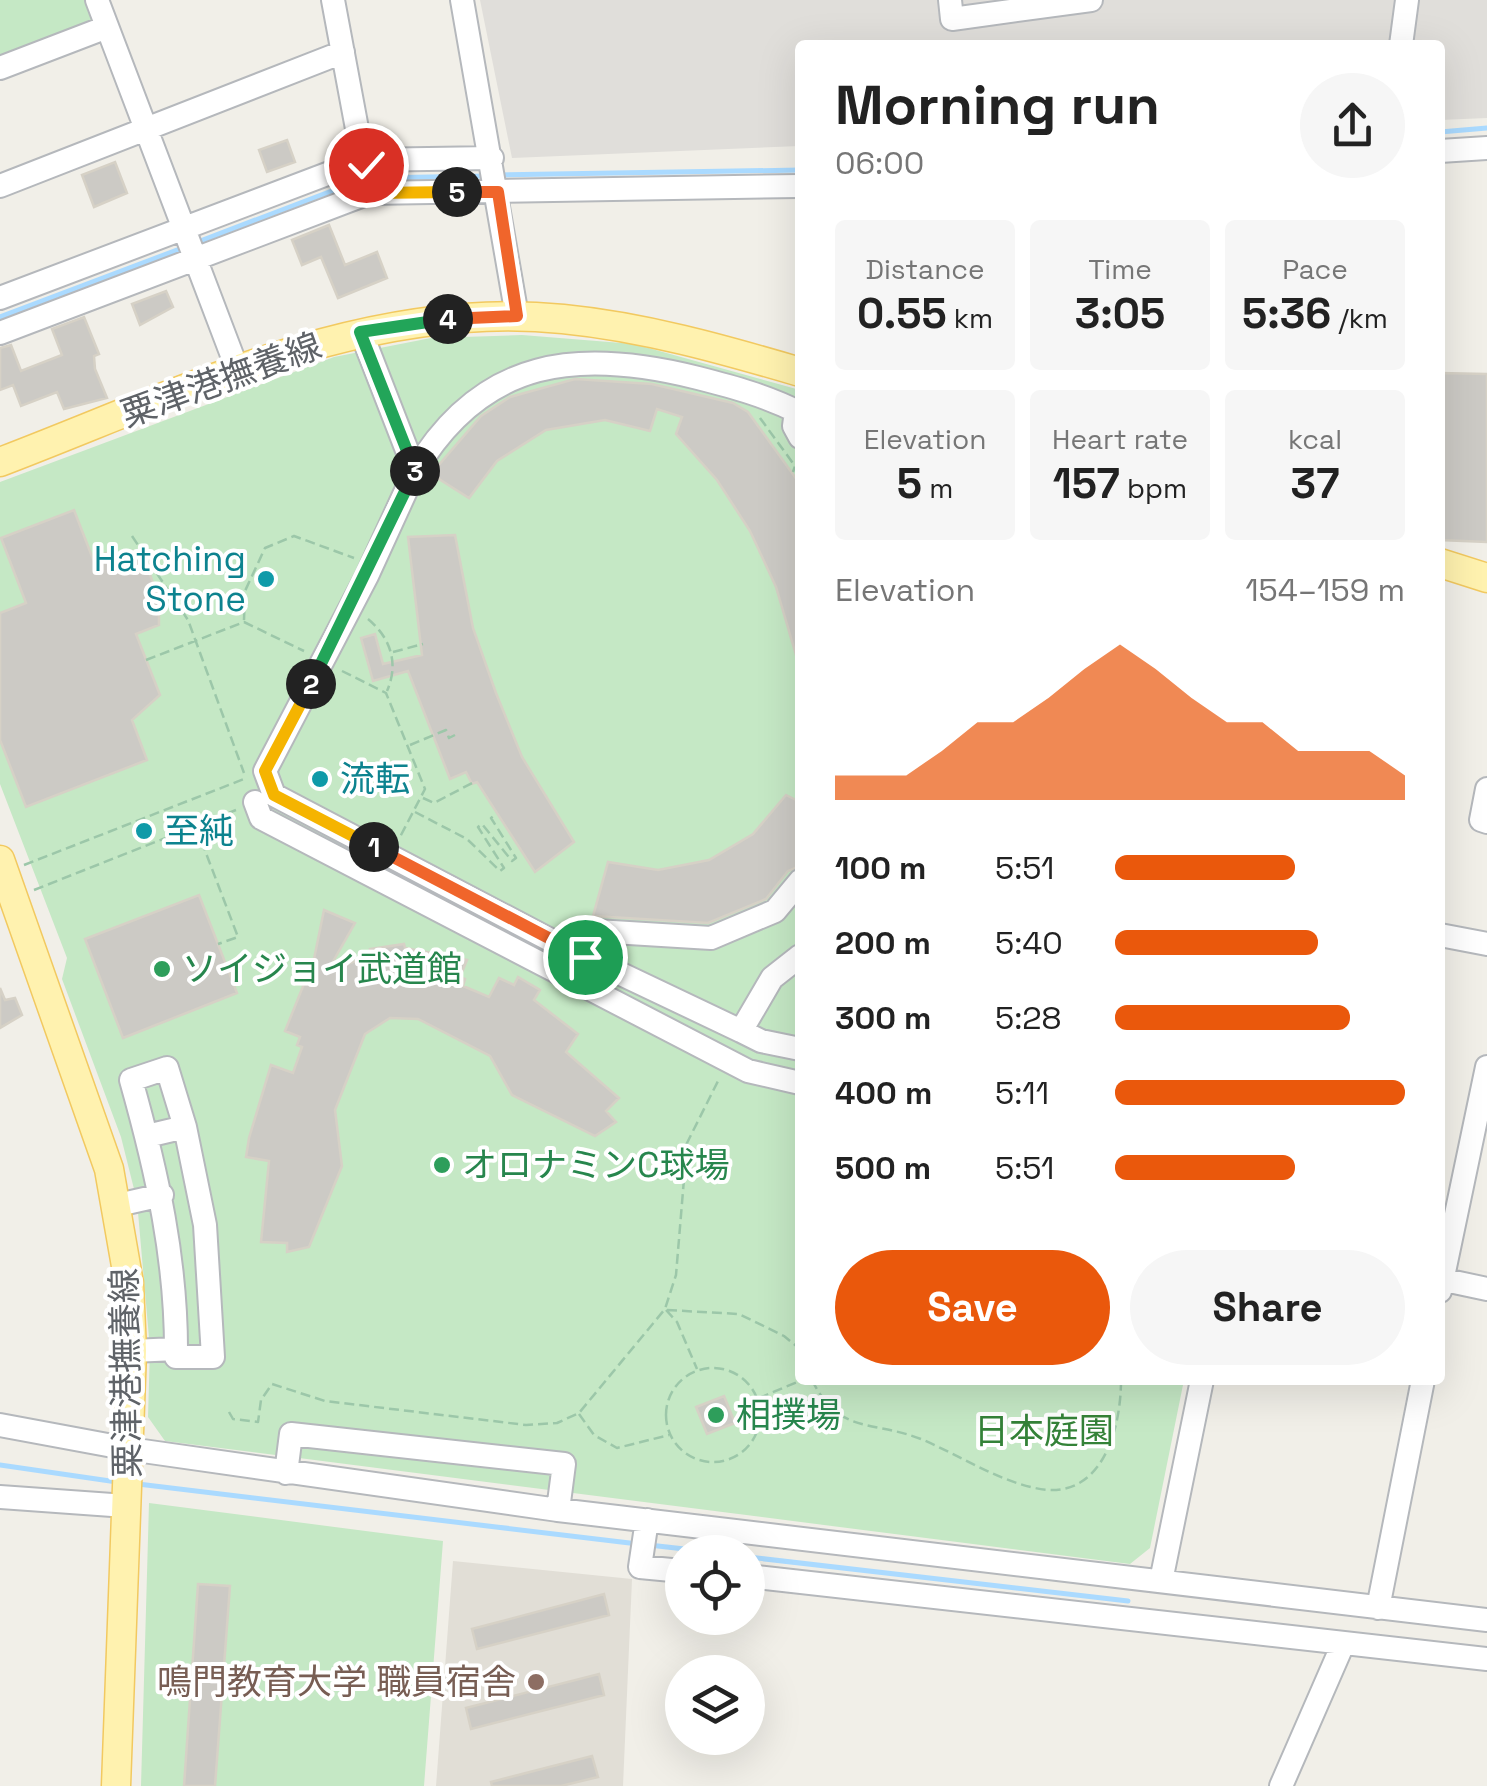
<!DOCTYPE html>
<html lang="en">
<head>
<meta charset="utf-8">
<style>
  body { margin:0; font-family:"Space Grotesk","Noto Sans JP",sans-serif; background:#f6f6f6; color:#222; height:100vh; display:flex; flex-direction:column; font-size:38px; white-space:nowrap }
  * { box-sizing:border-box; margin:0 }
  p { font-size:32px; color:#767676 }
  .icon { flex:none; width:55px; height:55px; fill:none; stroke:currentColor; stroke-width:2; stroke-linecap:round; stroke-linejoin:round }
  .map { position:relative; flex:1; overflow:hidden }
  .drawer { position:absolute; left:795px; top:40px; width:650px; height:1345px; display:flex; flex-direction:column; background:#fff; border-radius:10px; box-shadow:0 10px 40px #0002 }
  .drawer>* { flex:none }
  .fabs { position:absolute; left:665px; top:1535px; display:grid; gap:20px }
  .fabs a { display:grid; place-items:center; width:100px; height:100px; border-radius:50%; background:#fff; box-shadow:0 10px 40px #0002; font-size:50px }
  .pin { position:absolute; display:grid; place-items:center; width:85px; height:85px; color:#fff; margin:-42px; border:5px solid #fff; border-radius:50%; box-shadow:0 2px 10px #0007 }
  .km { position:absolute; width:50px; height:50px; margin:-25px; border-radius:50%; background:#222; color:#fff; font-size:28px; line-height:50px; text-align:center }
  .round { display:grid; place-items:center; flex:none; width:105px; height:105px; border-radius:52px; background:#f6f6f6 }
  .head { display:flex; align-items:center; justify-content:space-between; height:170px; padding:0 40px }
  h1 { font-size:55px; font-weight:700; line-height:75px }
  .figures { display:grid; grid-template-columns:repeat(3,1fr); gap:15px; height:170px; padding:10px 40px }
  .figures div { display:grid; align-content:center; border-radius:10px; background:#f6f6f6; text-align:center }
  .figures b { font-size:42px; font-weight:700 }
  .figures small { font-size:28px; font-weight:400 }
  .figures p { font-size:28px }
  .chart { height:280px; padding:20px 40px }
  .chart p { display:flex; justify-content:space-between }
  .chart svg { width:100%; height:180px; margin-top:10px; fill:#ea580c; opacity:.7 }
  .button { display:flex; gap:20px; margin-top:auto; padding:20px 40px }
  .button a { flex:1; height:115px; border-radius:60px; background:#ea580c; color:#fff; font-size:40px; font-weight:700; line-height:115px; text-align:center }
  .button a+a { background:#f6f6f6; color:#222 }
  ul { padding:0 40px; list-style:none; font-size:32px }
  li { display:grid; grid-template-columns:160px 120px 1fr; align-items:center; height:75px }
  li i { height:25px; border-radius:12px; background:#ea580c }
  .map>svg:first-child { display:block }
</style>
</head>
<body>
<div class="map">
<svg width="1487" height="1786" viewBox="0 0 1487 1786">
  <rect width="100%" height="100%" fill="#f1efe8"/>
  <path fill="#e0deda" d="M480,0H1487V118L1440,120V45H800V146L512,158Z"/>
  <path fill="#e1ded6" d="M453,1561L632,1579L623,1786H436Z"/>
  <path fill="#c5e8c5" d="M0,0H88L97,22L0,57Z
    M522,335L634,344L800,390V1380H1184L1150,1548L1130,1564L165,1441L148,1417L150,1349L137,1201L121,1137L62,979L67,958L0,784V482L334,357L431,338Z
    M149,1503L443,1541L424,1786H141Z"/>
  <g fill="none" stroke-linecap="round" stroke-linejoin="round">
    <path stroke="#aadaff" stroke-width="5" d="M1440,132L1487,128
      M498,175L800,170
      M373,178L487,176
      M195,243L358,181
      M0,317L185,247
      M0,1465L117,1482
      M138,1484L638,1544
      M649,1545L711,1552
      M748,1557L1128,1601"/>
  </g>
  <path fill="#cccac5" stroke="#d6d1c6" stroke-width="2.5" d="M287,140L295,162L267,172L259,150Z
    M115,162L127,193L94,207L82,175Z
    M329,225L345,265L377,252L387,278L338,298L321,257L302,265L292,240Z
    M166,291L173,307L140,325L132,304Z
    M84,317L99,354L94,356L95,369L107,398L64,409L57,392L21,406L13,385L0,390V348L11,345L21,371L62,355L52,329Z
    M1440,373L1487,374V542L1440,540Z
    M575,379L652,384L733,403L748,412L800,484V654L796,655L776,587L750,531L717,480L676,434L682,417L657,409L650,431L605,420L546,430L497,461L469,498L431,474L481,416L510,397Z
    M74,510L93,559L107,553L110,560L132,551L150,574L159,602V625L136,634L160,695L132,720L147,760L26,807L0,740V613L26,603L1,538Z
    M455,535L473,628L496,693L522,757L574,842L535,872L477,782L472,784L466,772L450,779L408,671L373,681L361,638L375,634L383,664L422,655L408,537Z
    M786,795L800,802V866L788,871L766,899L708,923L593,916L608,862L658,870L709,860L753,834Z
    M199,895L237,993L123,1038L85,939Z
    M324,910L355,923L327,972L371,955L370,949L404,944L405,948L467,960L460,977L465,979L463,986L489,997L499,978L514,985L518,977L540,990L534,1000L578,1034L566,1052L619,1098L606,1111L616,1122L595,1136L512,1095L490,1056L418,1019L390,1018L365,1034L335,1110L342,1166L309,1247L287,1252V1243L261,1242L269,1161L246,1157L249,1138L271,1065L293,1073L302,1047L297,1045L300,1037L285,1031L314,959Z
    M0,988L5,1000L15,998L22,1015L0,1028Z
    M724,1396L735,1423L707,1434L696,1407Z
    M198,1584L230,1586L215,1786H184Z
    M604,1594L609,1615L477,1649L472,1629Z
    M599,1674L604,1695L471,1729L466,1708Z
    M592,1756L598,1777L561,1786H492L491,1782Z"/>
  <g fill="none" stroke-linecap="round" stroke-linejoin="round">
    <g stroke="#b5b8bc" stroke-width="26">
      <path id="minor" d="M97,0L238,371
        M333,0L369,193
        M462,0L517,316
        M950,0L952,19L1091,0
        M1401,45L1407,0
        M0,68L107,27
        M1440,151L1487,148
        M0,186L343,52
        M0,298L364,160L492,158
        M361,332L415,471L367,576L265,771L274,795L558,944L741,1031L772,978L800,956
        M0,333L369,193L800,186
        M796,411L794,426L800,437
        M415,471C483,357 579,348 698,378C733,387 767,396 800,413
        M1487,789L1481,820L1487,822
        M255,802L261,818L748,1071L800,1083
        M1440,935L1487,944
        M585,957L596,931L711,938L775,911L800,881
        M741,1031L761,1041L800,1049
        M147,1136L185,1127L167,1068L131,1080C157,1172 177,1261 176,1357H213L205,1225L185,1127
        M118,1205L162,1195
        M1440,1279L1487,1289
        M1440,1291L1487,1067
        M132,1351L176,1349
        M0,1425L129,1449L558,1510L1487,1620
        M286,1473L291,1434L564,1464L558,1510
        M0,1497L126,1506
        M647,1520L640,1567L682,1571
        M748,1576L1487,1659
        M1161,1581L1202,1380
        M1378,1608L1423,1380
        M1281,1786L1343,1644"/>
    </g>
    <g stroke="#f2c960" stroke-width="31">
      <path id="major" d="M0,462C179,394 366,298 563,319C644,327 722,349 800,372
        M1440,563L1487,578
        M0,860L109,1169L129,1283L132,1351L116,1786"/>
    </g>
    <path stroke="#9cc7a9" stroke-width="2.5" stroke-dasharray="10 5" stroke-linecap="butt" d="M760,418L795,466L793,472
      M132,536L188,620L244,773
      M368,619C391,638 399,664 387,691
      M244,620L245,591L265,548L294,536L354,558
      M393,652L423,644
      M146,660L244,622L304,651
      M342,671L386,693L425,789L400,837
      M410,745L446,730L449,738L455,735
      M423,798L434,803L476,781
      M415,812L467,839L500,871L504,868L478,827L482,824L512,861L516,858L491,818L495,815
      M196,827L238,937L218,944
      M24,865L244,779
      M34,890L236,810
      M666,1310L677,1322L697,1369
      M667,1310L739,1314L784,1336L800,1349
      M666 1415a47 47 0 1 1 94 0a47 47 0 1 1-94 0Z
      M812,1380C839,1435 872,1420 921,1439C959,1455 994,1479 1035,1488C1101,1503 1121,1431 1121,1380
      M759,1398L802,1380
      M229,1412L233,1419L258,1422L261,1400L272,1384L325,1401L526,1425L557,1423L579,1413L665,1309L676,1275L687,1143L719,1079
      M579,1414L594,1435L617,1448L669,1435"/>
    <use href="#minor" stroke="#fff" stroke-width="22"/>
    <use href="#major" stroke="#fff2af" stroke-width="28"/>
  </g>
  <g fill="none" stroke-linecap="round" stroke-linejoin="round">
    <g stroke="#fff" stroke-width="20">
      <path id="split-1" d="M374,847L585,957"/>
    </g>
    <g stroke="#fff" stroke-width="20">
      <path id="split-2" d="M311,684L265,771L274,795L374,847"/>
    </g>
    <g stroke="#fff" stroke-width="20">
      <path id="split-3" d="M311,684L415,471"/>
    </g>
    <g stroke="#fff" stroke-width="20">
      <path id="split-4" d="M415,471L360,332L448,319"/>
    </g>
    <g stroke="#fff" stroke-width="20">
      <path id="split-5" d="M448,319L517,316L498,192H457"/>
    </g>
    <g stroke="#fff" stroke-width="20">
      <path id="split-6" d="M366,165L369,193L457,192"/>
    </g>
    <use href="#split-1" stroke="#f0652b" stroke-width="12"/>
    <use href="#split-2" stroke="#f5b400" stroke-width="12"/>
    <use href="#split-3" stroke="#22a559" stroke-width="12"/>
    <use href="#split-4" stroke="#22a559" stroke-width="12"/>
    <use href="#split-5" stroke="#f0652b" stroke-width="12"/>
    <use href="#split-6" stroke="#f5b400" stroke-width="12"/>
  </g>
  <g fill="#0f9aa8" stroke="#fff" stroke-width="4">
    <circle cx="266" cy="579" r="10"/>
    <circle cx="320" cy="779" r="10"/>
    <circle cx="144" cy="831" r="10"/>
  </g>
  <g fill="#2e9e5b" stroke="#fff" stroke-width="4">
    <circle cx="162" cy="969" r="10"/>
    <circle cx="442" cy="1165" r="10"/>
    <circle cx="716" cy="1415" r="10"/>
  </g>
  <circle fill="#8d6e63" stroke="#fff" stroke-width="4" cx="536" cy="1682" r="10"/>
  <g text-anchor="middle" stroke-width="8" stroke-linejoin="round" paint-order="stroke">
    <g font-size="35" fill="#5f6368" stroke="#fff">
      <text transform="translate(221 380) rotate(-20)" y="12">粟津港撫養線</text>
      <text transform="translate(126 1373) rotate(-91)" y="12">粟津港撫養線</text>
    </g>
    <g font-size="35" fill="#0d838f" stroke="#fff" text-anchor="start">
      <text x="246" y="571" text-anchor="end">Hatching<tspan x="246" dy="40">Stone</tspan></text>
      <text x="340" y="791">流転</text>
      <text x="164" y="843">至純</text>
    </g>
    <g font-size="35" fill="#27864d" stroke="#fff" text-anchor="start">
      <text x="182" y="981">ソイジョイ武道館</text>
      <text x="462" y="1177">オロナミンC球場</text>
      <text x="736" y="1427">相撲場</text>
    </g>
    <g font-size="35" fill="#348238" stroke="#fff">
      <text x="1044" y="1443">日本庭園</text>
    </g>
    <g font-size="35" fill="#785e54" stroke="#fff" text-anchor="end">
      <text x="516" y="1694">鳴門教育大学 職員宿舎</text>
    </g>
  </g>
</svg>
<div class="fabs">
<a><svg class="icon" aria-label="locate" viewBox="0 0 24 24"><circle cx="12" cy="12" r="6"/><path d="M12 2v4M12 18v4M2 12h4M18 12h4"/></svg></a>
<a><svg class="icon" aria-label="layers" viewBox="0 0 24 24"><path d="M12 4l9 5-9 5-9-5zM3 14l9 5 9-5"/></svg></a>
</div>
<div class="pin" style="left:585px;top:957px;background:#1e9e55"><svg class="icon" aria-label="arrive" viewBox="0 0 24 24"><path d="M6 21V4h12l-3 4 3 4H6"/></svg></div>
<div class="pin" style="left:366px;top:165px;background:#d93025"><svg class="icon" aria-label="check" viewBox="0 0 24 24"><path d="M5 12l5 5 9-10"/></svg></div>
<b class="km" style="left:374px;top:847px">1</b>
<b class="km" style="left:311px;top:684px">2</b>
<b class="km" style="left:415px;top:471px">3</b>
<b class="km" style="left:448px;top:319px">4</b>
<b class="km" style="left:457px;top:192px">5</b>
<section class="drawer">
<div class="head"><div><h1>Morning run</h1><p>06:00</p></div><a class="round"><svg class="icon" aria-label="share" viewBox="0 0 24 24"><path d="M12 15V3M7 8l5-5 5 5M5 13v7h14v-7"/></svg></a></div>
<div class="figures">
<div><p>Distance</p><b>0.55<small> km</small></b></div>
<div><p>Time</p><b>3:05</b></div>
<div><p>Pace</p><b>5:36<small> /km</small></b></div>
</div>
<div class="figures">
<div><p>Elevation</p><b>5<small> m</small></b></div>
<div><p>Heart rate</p><b>157<small> bpm</small></b></div>
<div><p>kcal</p><b>37</b></div>
</div>
<div class="chart"><p><span>Elevation</span>154–159 m</p>
<svg viewBox="0 0 160 44" preserveAspectRatio="none"><path d="M0 44V38L10 38L20 38L30 32L40 25L50 25L60 19L70 12L80 6L90 12L100 19L110 25L120 25L130 32L140 32L150 32L160 38V44z"/></svg>
</div>
<ul>
<li><b>100 m</b>5:51<i style="width:62%"></i></li>
<li><b>200 m</b>5:40<i style="width:70%"></i></li>
<li><b>300 m</b>5:28<i style="width:81%"></i></li>
<li><b>400 m</b>5:11<i style="width:100%"></i></li>
<li><b>500 m</b>5:51<i style="width:62%"></i></li>
</ul>
<div class="button"><a>Save</a><a>Share</a></div>
</section>
</div>
</body>
</html>
